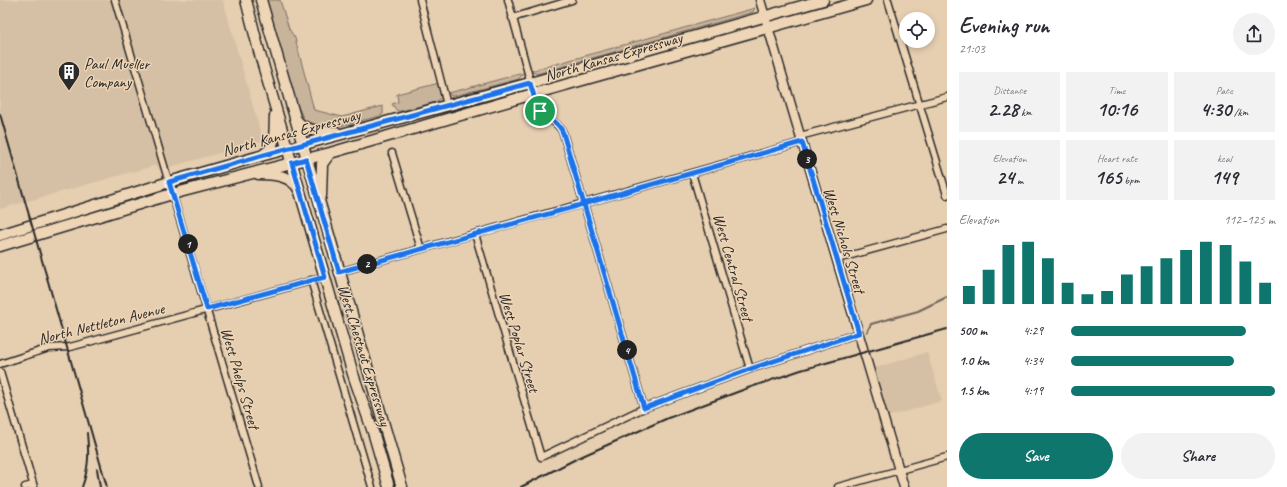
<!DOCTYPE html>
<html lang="en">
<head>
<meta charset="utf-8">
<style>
  body { margin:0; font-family:Caveat,sans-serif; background:#f2f2f3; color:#2b2b33; height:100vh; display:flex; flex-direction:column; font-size:15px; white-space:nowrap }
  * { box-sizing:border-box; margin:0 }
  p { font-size:13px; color:#7c7c81 }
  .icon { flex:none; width:22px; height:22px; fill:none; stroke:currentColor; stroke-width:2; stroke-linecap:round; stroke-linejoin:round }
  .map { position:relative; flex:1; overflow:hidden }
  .side { display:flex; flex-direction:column; background:#fff; width:340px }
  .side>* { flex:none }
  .controls { position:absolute; left:899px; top:12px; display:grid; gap:8px }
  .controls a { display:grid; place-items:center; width:36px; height:36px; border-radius:50%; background:#fff; box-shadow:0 2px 6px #0003; font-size:20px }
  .pin { position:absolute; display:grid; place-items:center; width:34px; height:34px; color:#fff; margin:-17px; border:2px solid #fff; border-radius:50%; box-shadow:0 1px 4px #0007 }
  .km { position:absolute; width:20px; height:20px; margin:-10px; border-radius:50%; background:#222; color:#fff; font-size:11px; line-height:20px; text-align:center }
  .round { display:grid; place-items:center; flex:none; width:42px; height:42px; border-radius:21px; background:#f2f2f3 }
  .headline { display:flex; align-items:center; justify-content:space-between; height:68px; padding:0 12px }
  h1 { font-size:22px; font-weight:800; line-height:30px }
  .figures { display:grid; grid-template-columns:repeat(3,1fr); gap:6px; height:68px; padding:4px 12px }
  .figures div { display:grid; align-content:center; border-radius:0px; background:#f2f2f3; text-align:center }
  .figures b { font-size:20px; font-weight:800 }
  .figures small { font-size:11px; font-weight:400 }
  .figures p { font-size:11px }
  .chart { height:112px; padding:8px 12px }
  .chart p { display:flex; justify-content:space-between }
  .chart svg { width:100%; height:72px; margin-top:4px; stroke:#0f766e; stroke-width:6 }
  .primary-button { display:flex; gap:8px; margin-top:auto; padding:8px 12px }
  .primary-button a { flex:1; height:46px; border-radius:24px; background:#0f766e; color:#fff; font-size:16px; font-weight:800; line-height:46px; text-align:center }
  .primary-button a+a { background:#f2f2f3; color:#2b2b33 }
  ul { padding:0 12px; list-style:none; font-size:13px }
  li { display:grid; grid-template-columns:64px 48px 1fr; align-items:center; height:30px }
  li i { height:10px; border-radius:5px; background:#0f766e }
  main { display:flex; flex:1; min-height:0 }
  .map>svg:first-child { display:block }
</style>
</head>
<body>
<main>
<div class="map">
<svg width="947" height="487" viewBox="0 0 947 487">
  <rect width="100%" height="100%" fill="#e6ceb0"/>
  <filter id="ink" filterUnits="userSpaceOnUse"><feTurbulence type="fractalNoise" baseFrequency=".025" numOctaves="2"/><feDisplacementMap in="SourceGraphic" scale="8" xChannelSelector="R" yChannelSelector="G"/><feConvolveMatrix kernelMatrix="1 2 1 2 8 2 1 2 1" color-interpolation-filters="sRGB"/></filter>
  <g filter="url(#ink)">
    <path fill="#d6c0a5" d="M0,0H223L263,141L159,170L157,165L0,209Z
      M927,352L942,401L887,417L872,369Z"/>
    <path fill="#c8b39b" stroke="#7a6f63" d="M267,0H280L289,29L295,38L314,110L342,117L383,106V114L380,116L336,127L307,123L304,120L296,102Z
      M755,8L753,12L750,13L537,74L531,71Z
      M523,73L519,79L454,96H451L449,93Z
      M439,83L442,97L436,102L401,111H397L392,104L398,102L397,94Z"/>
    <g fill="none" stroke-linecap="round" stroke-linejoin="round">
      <path stroke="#6f665b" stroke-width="2" d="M867,332L871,324L918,311L947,297"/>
      <g stroke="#2b2b2b" stroke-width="9">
        <path id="minor" d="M115,0L259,487
          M420,0L447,105
          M508,0L537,106C543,119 557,119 563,133L644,408
          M888,0L947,195
          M512,18L572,0
          M800,136L947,97
          M392,153L421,249
          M692,173L750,369
          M475,234L541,457L644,408L750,369L859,333
          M837,259L947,229
          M339,272L802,142
          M311,280L372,487
          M0,364L49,348L70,347L85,343L325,277
          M0,372L34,487
          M25,487L33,485
          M838,487L947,457"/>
      </g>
      <g stroke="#2b2b2b" stroke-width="11">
        <path id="tertiary" d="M760,0L904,487"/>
      </g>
      <g stroke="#2b2b2b" stroke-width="13">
        <path id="primary" d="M246,0L259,51L353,374L374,435L389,487
          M261,0L402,487
          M295,118C303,132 322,132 336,132
          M264,154C277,146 274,130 275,116
          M258,174C273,174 292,175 299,190
          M321,196L322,164L330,153
          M0,235L169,182L264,155L530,83L823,0
          M0,246L172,194L330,153L533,94L866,0"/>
      </g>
      <use href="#minor" stroke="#eed5b6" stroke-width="6"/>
      <use href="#tertiary" stroke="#eed5b6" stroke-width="8"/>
      <use href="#primary" stroke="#eed5b6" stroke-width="10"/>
      <path stroke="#2b2b2b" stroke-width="2" d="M0,114L107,487
        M97,469L100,487
        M82,487C89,468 89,453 87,433
        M521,487L578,458L668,418L748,388L801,370L947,329"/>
    </g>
  </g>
  <g fill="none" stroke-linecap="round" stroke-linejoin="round" filter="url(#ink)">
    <g stroke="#fff" stroke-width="8">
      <path id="route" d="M540,111L537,106L530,83L264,155L169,182L207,309L325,277L292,163L306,159L339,272L577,206L583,204C656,183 729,163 802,142L859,333L750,369L644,408L563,133C558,120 548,120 540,111"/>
    </g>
    <use href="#route" stroke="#1a73e8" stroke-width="5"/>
  </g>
  <defs>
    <g id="building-pin" transform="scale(1.15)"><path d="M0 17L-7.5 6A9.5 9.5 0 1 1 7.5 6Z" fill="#2b2b2b" stroke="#eed5b6"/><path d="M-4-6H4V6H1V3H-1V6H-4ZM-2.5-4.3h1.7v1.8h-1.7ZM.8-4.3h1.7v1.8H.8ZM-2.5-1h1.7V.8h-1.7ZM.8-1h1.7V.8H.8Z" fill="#fff"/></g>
  </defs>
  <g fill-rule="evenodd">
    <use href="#building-pin" x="69" y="72"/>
  </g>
  <g text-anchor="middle" stroke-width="3" stroke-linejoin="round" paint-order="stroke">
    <g font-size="16" fill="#2b2b2b" stroke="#eed5b6">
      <text transform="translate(613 56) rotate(-16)" y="6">North Kansas Expressway</text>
      <text transform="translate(291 132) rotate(-15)" y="6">North Kansas Expressway</text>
      <text transform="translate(845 240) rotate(73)" y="6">West Nichols Street</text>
      <text transform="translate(734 267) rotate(74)" y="6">West Central Street</text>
      <text transform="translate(101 323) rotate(-14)" y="6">North Nettleton Avenue</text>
      <text transform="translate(520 342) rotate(73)" y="6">West Poplar Street</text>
      <text transform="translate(365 355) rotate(73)" y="6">West Chestnut Expressway</text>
      <text transform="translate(241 378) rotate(74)" y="6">West Phelps Street</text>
    </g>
    <g font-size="16" fill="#2b2b2b" stroke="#eed5b6" text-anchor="start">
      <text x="84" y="69">Paul Mueller<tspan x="84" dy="18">Company</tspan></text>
    </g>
  </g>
</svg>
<div class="controls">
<a><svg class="icon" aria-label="locate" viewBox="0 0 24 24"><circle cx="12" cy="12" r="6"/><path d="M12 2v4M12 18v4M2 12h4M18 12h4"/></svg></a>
</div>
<div class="pin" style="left:540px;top:111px;background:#1e9e55"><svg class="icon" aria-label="arrive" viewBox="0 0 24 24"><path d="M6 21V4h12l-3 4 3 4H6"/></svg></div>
<b class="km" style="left:188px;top:244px">1</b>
<b class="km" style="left:367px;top:264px">2</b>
<b class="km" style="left:807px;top:159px">3</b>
<b class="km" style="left:627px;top:350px">4</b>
</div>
<section class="side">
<div class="headline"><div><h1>Evening run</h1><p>21:03</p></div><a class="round"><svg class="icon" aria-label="share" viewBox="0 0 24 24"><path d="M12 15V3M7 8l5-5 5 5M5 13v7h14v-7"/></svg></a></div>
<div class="figures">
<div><p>Distance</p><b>2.28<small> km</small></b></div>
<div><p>Time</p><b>10:16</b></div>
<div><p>Pace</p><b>4:30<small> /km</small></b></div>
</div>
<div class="figures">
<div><p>Elevation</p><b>24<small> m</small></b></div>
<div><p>Heart rate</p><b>165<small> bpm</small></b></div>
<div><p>kcal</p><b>149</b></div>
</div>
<div class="chart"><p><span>Elevation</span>112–125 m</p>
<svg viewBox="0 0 160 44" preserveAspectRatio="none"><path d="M5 44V33M15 44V23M25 44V8M35 44V6M45 44V16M55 44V31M65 44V38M75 44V36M85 44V26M95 44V21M105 44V16M115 44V11M125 44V6M135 44V8M145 44V18M155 44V31"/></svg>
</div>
<ul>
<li><b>500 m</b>4:29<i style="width:86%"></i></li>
<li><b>1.0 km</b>4:34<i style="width:80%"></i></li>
<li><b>1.5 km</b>4:19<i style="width:100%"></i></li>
</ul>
<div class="primary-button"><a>Save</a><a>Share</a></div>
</section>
</main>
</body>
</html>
